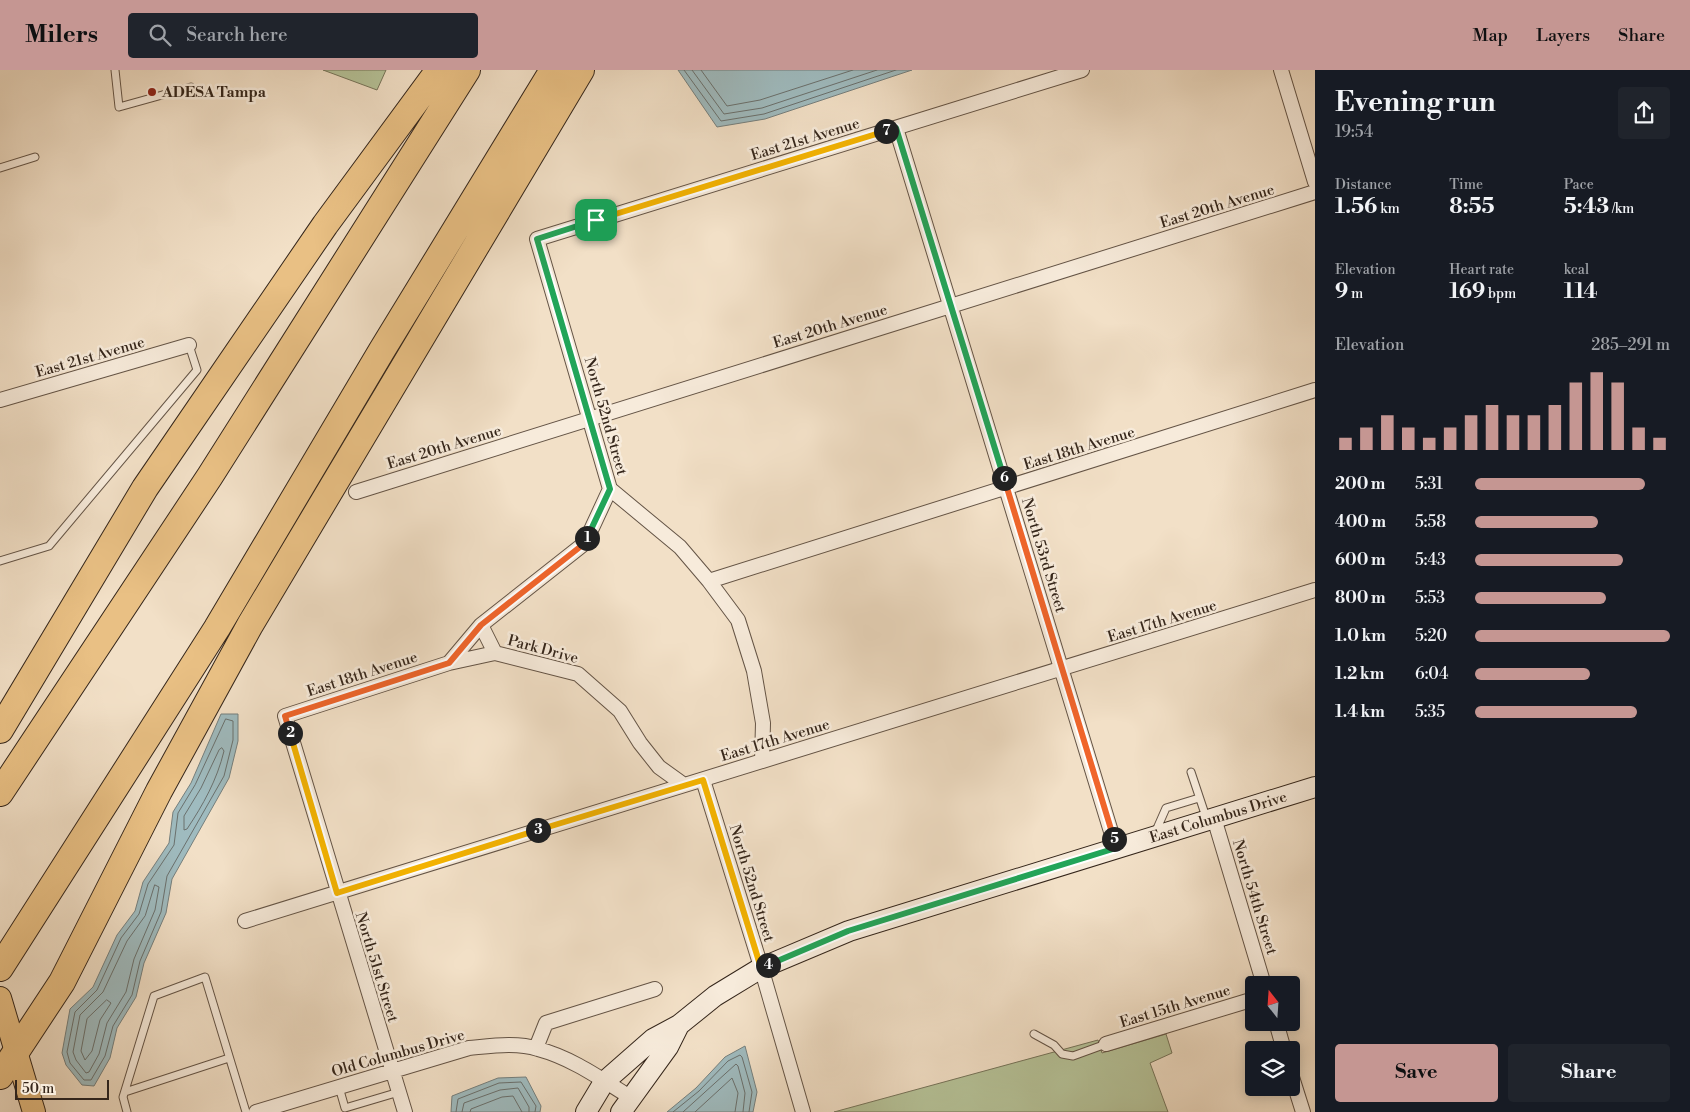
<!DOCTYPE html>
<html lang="en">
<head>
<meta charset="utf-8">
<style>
  body { margin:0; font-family:"Libre Bodoni",serif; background:#20242c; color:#f1f3f6; height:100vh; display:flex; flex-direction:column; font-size:19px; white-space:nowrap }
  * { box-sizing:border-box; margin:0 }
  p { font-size:16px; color:#9ea1a6 }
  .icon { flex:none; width:28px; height:28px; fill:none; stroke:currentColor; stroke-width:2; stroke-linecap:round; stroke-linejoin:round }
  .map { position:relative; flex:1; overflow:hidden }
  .details { display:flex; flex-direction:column; background:#171b24; width:375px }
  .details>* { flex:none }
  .needle { width:32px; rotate:343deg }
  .fabs { position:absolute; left:1245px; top:906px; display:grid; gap:10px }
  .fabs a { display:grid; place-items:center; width:55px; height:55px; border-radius:5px; background:#171b24; box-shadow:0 2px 12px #0003; font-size:25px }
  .scale { position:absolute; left:15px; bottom:12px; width:94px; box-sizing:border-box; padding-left:5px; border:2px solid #35261b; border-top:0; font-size:14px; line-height:18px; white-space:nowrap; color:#35261b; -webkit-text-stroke:4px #f7ebdb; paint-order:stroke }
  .pin { position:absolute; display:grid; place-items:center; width:42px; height:42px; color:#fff; margin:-21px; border-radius:10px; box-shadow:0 2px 8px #0006 }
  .km { position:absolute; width:25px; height:25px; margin:-12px; border-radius:50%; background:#222; color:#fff; font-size:14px; line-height:25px; text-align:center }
  .round { display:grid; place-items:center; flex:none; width:52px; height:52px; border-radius:5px; background:#20242c }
  .summary { display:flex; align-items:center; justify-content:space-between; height:85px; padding:0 20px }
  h1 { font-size:28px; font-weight:800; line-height:38px }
  .stats { display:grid; grid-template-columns:repeat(3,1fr); gap:8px; height:85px; padding:5px 20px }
  .stats div { display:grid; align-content:center }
  .stats b { font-size:21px; font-weight:800 }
  .stats small { font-size:14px; font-weight:400 }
  .stats p { font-size:14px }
  .chart { height:140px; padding:10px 20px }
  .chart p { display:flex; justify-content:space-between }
  .chart svg { width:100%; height:90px; margin-top:5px; stroke:#c59692; stroke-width:6 }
  .cta { display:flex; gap:10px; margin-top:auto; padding:10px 20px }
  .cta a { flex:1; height:58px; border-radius:5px; background:#c59692; color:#111; font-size:20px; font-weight:800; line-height:58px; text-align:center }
  .cta a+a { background:#20242c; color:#f1f3f6 }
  ul { padding:0 20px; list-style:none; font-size:16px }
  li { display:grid; grid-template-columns:80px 60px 1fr; align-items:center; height:38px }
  li i { height:12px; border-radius:6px; background:#c59692 }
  header { display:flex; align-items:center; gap:30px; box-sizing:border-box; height:70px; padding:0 25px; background:#c59692; color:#111 }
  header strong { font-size:24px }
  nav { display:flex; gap:28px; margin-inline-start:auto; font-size:18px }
  .search { width:350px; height:45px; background:#20242c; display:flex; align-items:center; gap:12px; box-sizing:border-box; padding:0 18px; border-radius:5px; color:#9ea1a6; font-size:19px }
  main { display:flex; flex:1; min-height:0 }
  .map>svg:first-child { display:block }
</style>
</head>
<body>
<header>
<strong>Milers</strong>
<div class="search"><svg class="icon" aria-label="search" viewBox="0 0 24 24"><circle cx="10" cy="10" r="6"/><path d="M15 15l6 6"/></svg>Search here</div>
<nav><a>Map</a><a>Layers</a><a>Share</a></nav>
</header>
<main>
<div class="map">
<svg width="1315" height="1042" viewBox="0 0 1315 1042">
  <rect width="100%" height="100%" fill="#f2e0c7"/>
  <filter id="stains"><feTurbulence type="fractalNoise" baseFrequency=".004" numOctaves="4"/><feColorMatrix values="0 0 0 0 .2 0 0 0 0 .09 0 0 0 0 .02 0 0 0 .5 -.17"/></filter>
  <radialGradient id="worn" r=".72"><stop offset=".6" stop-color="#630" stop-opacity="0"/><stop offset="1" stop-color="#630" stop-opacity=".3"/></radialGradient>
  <path fill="#b6c399" stroke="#76745a" d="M323,0H386L377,20Z
    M1166,964L1172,983L1150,993L1168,1042H834L1098,970L1102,983Z"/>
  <path fill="#9fbbbf" stroke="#757f7d" d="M678,0H912L765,49L717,57Z
    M221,644H238V671L229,708L172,809L166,843L144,893L136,927L117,958L110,988L94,1016L82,1015L66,995L62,983L70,939L93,917L117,865L135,841L143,812L169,773L173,742L191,713Z
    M745,976L757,1022L753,1042H667L696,1018L725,987Z
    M526,1007L541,1036L540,1042H451L452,1026L498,1008Z"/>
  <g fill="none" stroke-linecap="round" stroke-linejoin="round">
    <path stroke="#6a706d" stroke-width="1" d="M684,0L721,51L764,44L896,0
      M692,0L724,44L762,38L877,0
      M701,0L727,36L760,30L853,0
      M226,649L233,651V670L224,706L167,806L161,842L140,891L132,925L113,956L105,986L91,1010H84L70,993L67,982L75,942L97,920L121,868L139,844L148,814L174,775L178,743L195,715Z
      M222,678L224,681C217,710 203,735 187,759L184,760V746L201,718L219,680Z
      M155,815L159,817L155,840L134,889L126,922L107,953L99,984L89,1002L86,1003L76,990L73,982L80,945L103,922L127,871L145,846Z
      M107,930L111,933L100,950L92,981L85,990L81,981L87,949Z
      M456,1042L458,1029L499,1013L521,1012L536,1036L535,1042
      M462,1042L464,1033L500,1020L518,1018L529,1037V1042
      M470,1042L471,1039L502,1027L513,1026L522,1042
      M673,1042L699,1021L728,991L740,985L742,987L752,1022L749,1042
      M683,1042L736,994L738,996L745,1023L743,1042
      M695,1042L732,1008L738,1023L735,1042"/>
    <g stroke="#645446" stroke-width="9">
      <path id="service" d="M115,0L119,37L191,17
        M0,98L35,87
        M0,491L49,476L197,300L189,275
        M1191,702L1207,750
        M1155,763L1166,738L1199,728
        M1034,964L1054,975L1062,984L1073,986L1106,974
        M339,1017L345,1038L399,1022
        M125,1022L229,988
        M127,1042L123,1027L154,926L205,907L246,1042"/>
    </g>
    <g stroke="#645446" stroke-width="16">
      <path id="minor" d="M1281,0L1315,112
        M896,58L1116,778
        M0,330L189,275
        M356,422L1315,122
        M709,511L1315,320
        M481,555L495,583
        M449,593L481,555L585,473L610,419
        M762,691L763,653L754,601L738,550L709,511L680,477L610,419L537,169L1082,0
        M703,710L758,887L803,1042
        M1214,748L1264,915
        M245,851L1315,520
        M1276,952L1284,980
        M1106,974L1254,929
        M536,978L546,953L655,919
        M1291,1004L1303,1042
        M256,1042L469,978C491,976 517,972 538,979C572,988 601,1009 630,1027
        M405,1042L285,646L449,593L495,583L578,604L620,641L640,673L659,697L684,715"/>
    </g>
    <g stroke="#35261b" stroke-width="22">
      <path id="secondary" d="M586,1042L604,1012L653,969L679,955L715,926L761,898L849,861L1315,717
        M621,1042L668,977L679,955"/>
    </g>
    <g stroke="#35261b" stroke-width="24">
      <path id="primary" d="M0,928L34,1042"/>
    </g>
    <g stroke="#35261b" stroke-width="28">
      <path id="motorway" d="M0,660L145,418L325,155L439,0
        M0,723L210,406L467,0
        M0,898L217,558L382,280L553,0
        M0,1006L62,912L159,721L250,555L581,0"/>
    </g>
    <use href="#service" stroke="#f7ebdb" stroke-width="7"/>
    <use href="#minor" stroke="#f7ebdb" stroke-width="14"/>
    <use href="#secondary" stroke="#f7ebdb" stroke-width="20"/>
    <use href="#primary" stroke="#e9c084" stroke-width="22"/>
    <use href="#motorway" stroke="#e9c084" stroke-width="26"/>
  </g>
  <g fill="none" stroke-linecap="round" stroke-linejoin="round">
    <g stroke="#fff" stroke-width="10">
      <path id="split-1" d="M587,468L610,419L537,169L596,150"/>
    </g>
    <g stroke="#fff" stroke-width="10">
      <path id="split-2" d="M290,663L285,646L449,593L481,555L585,473L587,468"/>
    </g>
    <g stroke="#fff" stroke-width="10">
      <path id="split-3" d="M290,663L337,823L538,760"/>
    </g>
    <g stroke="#fff" stroke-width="10">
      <path id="split-4" d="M538,760L703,710L761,898L768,895"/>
    </g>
    <g stroke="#fff" stroke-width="10">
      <path id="split-5" d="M768,895L848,861L1116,778L1114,769"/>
    </g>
    <g stroke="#fff" stroke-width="10">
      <path id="split-6" d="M1004,408L1114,769"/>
    </g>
    <g stroke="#fff" stroke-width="10">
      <path id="split-7" d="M886,61L896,58L1004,408"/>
    </g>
    <g stroke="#fff" stroke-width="10">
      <path id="split-8" d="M596,150L886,61"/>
    </g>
    <use href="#split-1" stroke="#22a559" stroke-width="6"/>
    <use href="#split-2" stroke="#f0652b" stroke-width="6"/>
    <use href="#split-3" stroke="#f5b400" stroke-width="6"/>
    <use href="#split-4" stroke="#f5b400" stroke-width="6"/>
    <use href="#split-5" stroke="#22a559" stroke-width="6"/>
    <use href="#split-6" stroke="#f0652b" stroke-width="6"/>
    <use href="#split-7" stroke="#22a559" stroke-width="6"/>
    <use href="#split-8" stroke="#f5b400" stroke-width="6"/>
  </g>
  <circle fill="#8f2418" stroke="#f7ebdb" stroke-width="2" cx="152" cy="22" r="5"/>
  <g text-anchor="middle" stroke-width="5" stroke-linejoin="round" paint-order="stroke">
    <g font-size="15" font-weight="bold" fill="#35261b" stroke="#f7ebdb" text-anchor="start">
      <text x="162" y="27">ADESA Tampa</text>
    </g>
    <g font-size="15" fill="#35261b" stroke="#f7ebdb">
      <text transform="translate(805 69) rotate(-17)" y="5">East 21st Avenue</text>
      <text transform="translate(1217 136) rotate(-17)" y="5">East 20th Avenue</text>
      <text transform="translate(830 256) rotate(-17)" y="5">East 20th Avenue</text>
      <text transform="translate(90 287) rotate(-16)" y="5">East 21st Avenue</text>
      <text transform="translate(606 346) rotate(74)" y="5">North 52nd Street</text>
      <text transform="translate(444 377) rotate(-17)" y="5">East 20th Avenue</text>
      <text transform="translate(1079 378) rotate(-17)" y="5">East 18th Avenue</text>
      <text transform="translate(1044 485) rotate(73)" y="5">North 53rd Street</text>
      <text transform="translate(1162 551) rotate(-17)" y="5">East 17th Avenue</text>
      <text transform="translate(543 579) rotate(15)" y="5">Park Drive</text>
      <text transform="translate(362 604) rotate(-18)" y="5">East 18th Avenue</text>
      <text transform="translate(775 670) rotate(-17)" y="5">East 17th Avenue</text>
      <text transform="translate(1218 747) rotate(-17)" y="5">East Columbus Drive</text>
      <text transform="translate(752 813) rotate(73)" y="5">North 52nd Street</text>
      <text transform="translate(1255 827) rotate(73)" y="5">North 54th Street</text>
      <text transform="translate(377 897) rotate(73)" y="5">North 51st Street</text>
      <text transform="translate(1175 936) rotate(-17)" y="5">East 15th Avenue</text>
      <text transform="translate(398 983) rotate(-16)" y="5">Old Columbus Drive</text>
    </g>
  </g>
  <rect width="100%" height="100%" filter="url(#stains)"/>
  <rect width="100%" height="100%" fill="url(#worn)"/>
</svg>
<div class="fabs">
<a><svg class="needle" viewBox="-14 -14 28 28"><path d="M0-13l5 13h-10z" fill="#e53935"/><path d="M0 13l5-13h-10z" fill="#9ea1a6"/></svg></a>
<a><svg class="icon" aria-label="layers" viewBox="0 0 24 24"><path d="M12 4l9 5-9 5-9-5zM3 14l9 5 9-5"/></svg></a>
</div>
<div class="scale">50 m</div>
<div class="pin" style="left:596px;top:150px;background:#1e9e55"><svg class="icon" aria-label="arrive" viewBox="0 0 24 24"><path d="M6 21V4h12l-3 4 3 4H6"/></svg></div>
<b class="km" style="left:587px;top:468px">1</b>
<b class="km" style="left:290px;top:663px">2</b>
<b class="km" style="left:538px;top:760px">3</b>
<b class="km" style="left:768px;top:895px">4</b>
<b class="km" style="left:1114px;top:769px">5</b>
<b class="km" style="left:1004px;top:408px">6</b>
<b class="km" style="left:886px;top:61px">7</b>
</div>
<section class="details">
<div class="summary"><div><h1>Evening run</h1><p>19:54</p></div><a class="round"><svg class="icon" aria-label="share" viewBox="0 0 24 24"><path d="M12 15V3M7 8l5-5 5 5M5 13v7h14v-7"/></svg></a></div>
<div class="stats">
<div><p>Distance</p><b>1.56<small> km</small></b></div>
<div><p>Time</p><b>8:55</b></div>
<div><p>Pace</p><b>5:43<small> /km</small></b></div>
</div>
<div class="stats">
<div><p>Elevation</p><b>9<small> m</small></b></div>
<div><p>Heart rate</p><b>169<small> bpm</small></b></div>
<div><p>kcal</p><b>114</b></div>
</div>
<div class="chart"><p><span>Elevation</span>285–291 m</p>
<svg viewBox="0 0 160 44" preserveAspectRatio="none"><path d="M5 44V38M15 44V33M25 44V27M35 44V33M45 44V38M55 44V33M65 44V27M75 44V22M85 44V27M95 44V27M105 44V22M115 44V11M125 44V6M135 44V11M145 44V33M155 44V38"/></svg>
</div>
<ul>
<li><b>200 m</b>5:31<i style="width:87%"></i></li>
<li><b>400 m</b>5:58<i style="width:63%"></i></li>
<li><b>600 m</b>5:43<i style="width:76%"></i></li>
<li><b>800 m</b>5:53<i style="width:67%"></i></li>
<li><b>1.0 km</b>5:20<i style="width:100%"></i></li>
<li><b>1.2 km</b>6:04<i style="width:59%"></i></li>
<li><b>1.4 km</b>5:35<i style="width:83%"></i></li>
</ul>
<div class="cta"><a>Save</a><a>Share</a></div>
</section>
</main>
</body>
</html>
